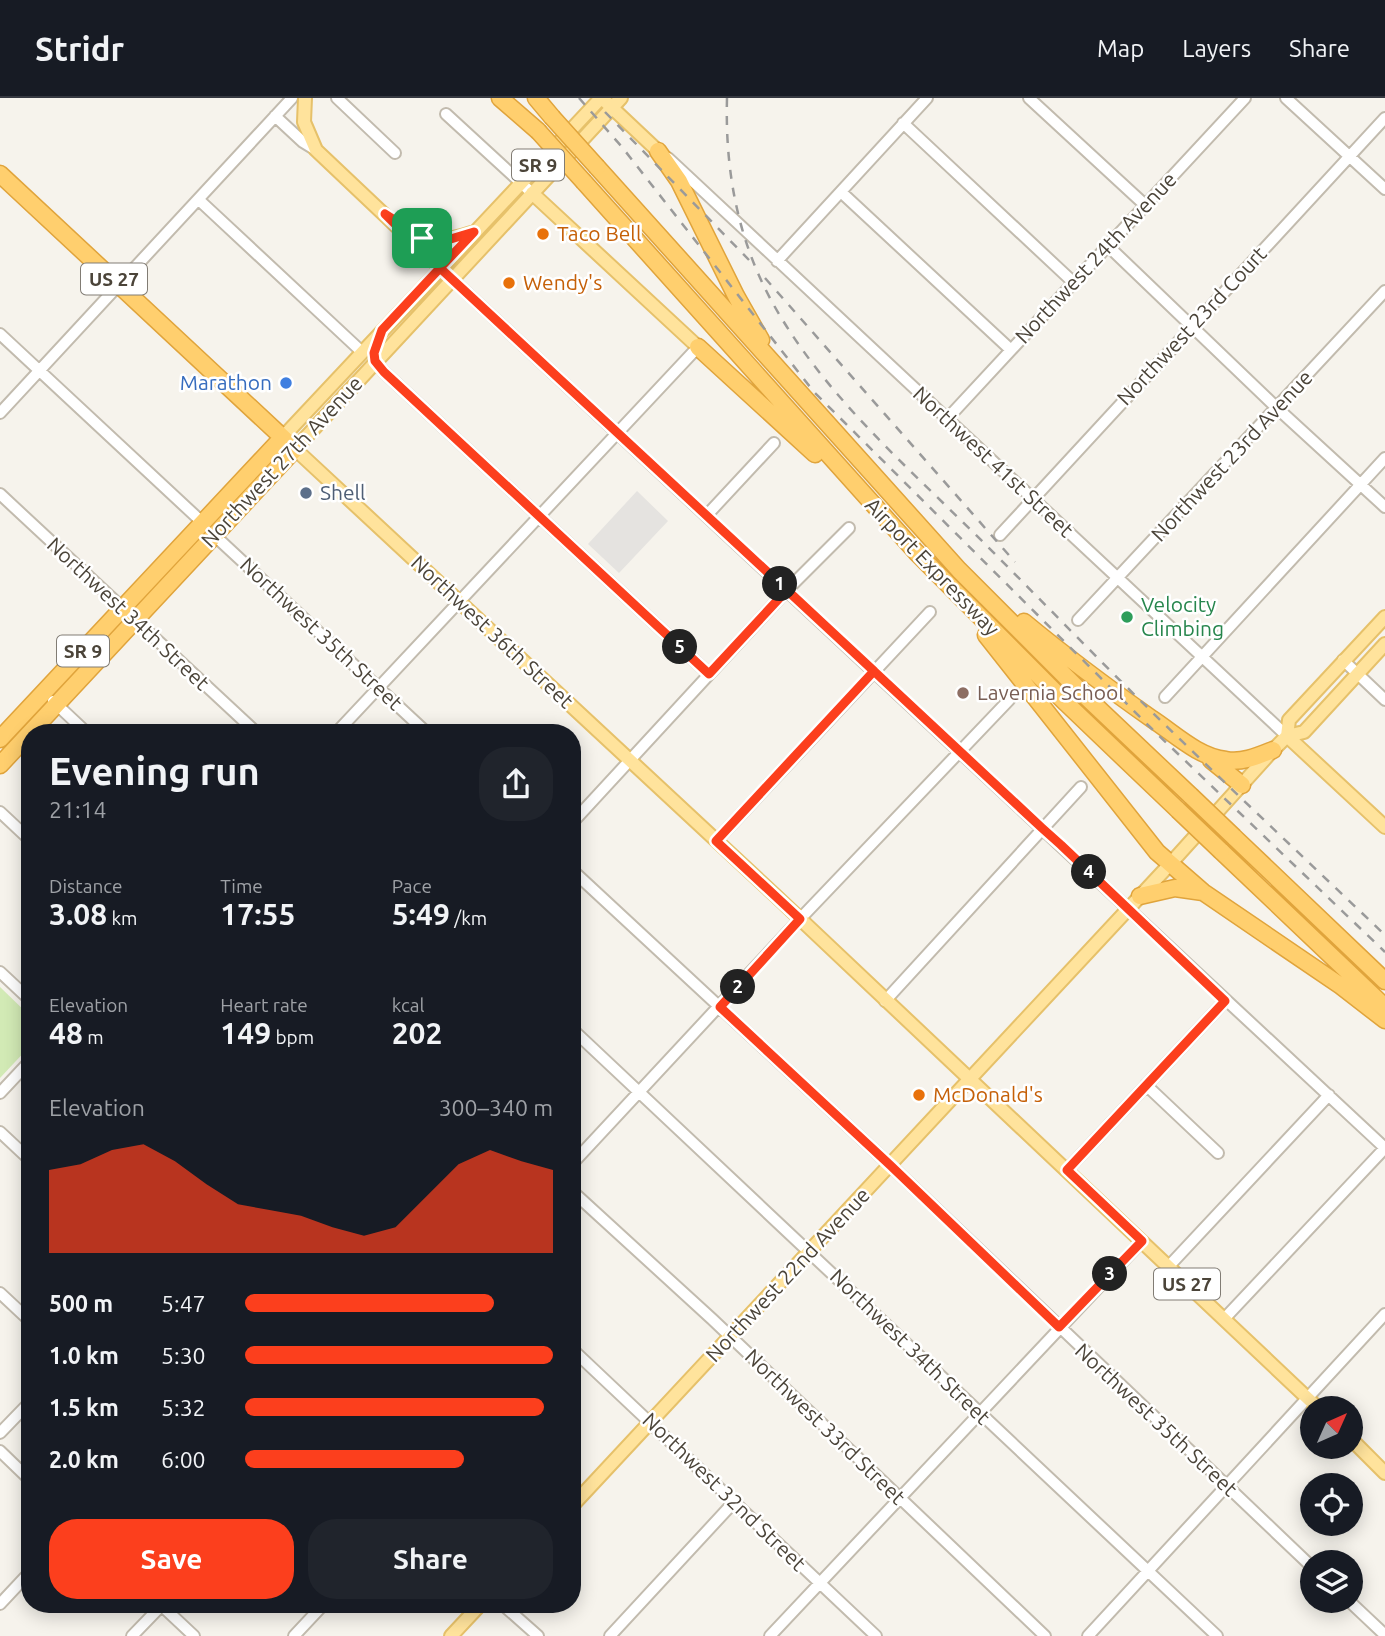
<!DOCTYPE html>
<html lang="en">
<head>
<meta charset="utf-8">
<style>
  body { margin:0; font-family:Ubuntu,sans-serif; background:#20242c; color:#f1f3f6; height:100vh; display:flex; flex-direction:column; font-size:26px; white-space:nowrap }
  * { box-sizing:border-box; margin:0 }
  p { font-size:23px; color:#9ea1a6 }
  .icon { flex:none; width:38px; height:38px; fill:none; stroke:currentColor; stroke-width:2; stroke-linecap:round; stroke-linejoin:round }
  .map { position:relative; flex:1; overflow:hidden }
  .panel { position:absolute; left:21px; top:626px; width:560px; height:889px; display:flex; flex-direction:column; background:#171b24; border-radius:28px; box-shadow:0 4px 18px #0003 }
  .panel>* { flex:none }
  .needle { width:46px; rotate:45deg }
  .buttons { position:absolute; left:1300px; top:1298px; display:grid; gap:14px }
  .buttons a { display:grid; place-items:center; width:63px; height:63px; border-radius:50%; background:#171b24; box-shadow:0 4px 18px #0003; font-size:35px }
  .pin { position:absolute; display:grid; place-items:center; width:60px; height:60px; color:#fff; margin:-30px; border-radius:14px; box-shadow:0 4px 10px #0006 }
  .km { position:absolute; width:35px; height:35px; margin:-18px; border-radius:50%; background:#222; color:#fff; font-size:19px; line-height:35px; text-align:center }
  .round { display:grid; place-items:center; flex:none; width:74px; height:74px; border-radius:28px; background:#20242c }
  .headline { display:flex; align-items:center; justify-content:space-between; height:119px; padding:0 28px }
  h1 { font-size:38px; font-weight:600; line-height:52px }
  .figures { display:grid; grid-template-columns:repeat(3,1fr); gap:10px; height:119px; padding:7px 28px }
  .figures div { display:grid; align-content:center }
  .figures b { font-size:30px; font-weight:600 }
  .figures small { font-size:19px; font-weight:400 }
  .figures p { font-size:19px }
  .chart { height:196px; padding:14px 28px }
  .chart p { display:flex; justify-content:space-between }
  .chart svg { width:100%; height:126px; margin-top:7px; fill:#fc3f1d; opacity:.7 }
  .cta { display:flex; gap:14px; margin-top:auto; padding:14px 28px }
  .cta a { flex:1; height:80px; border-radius:28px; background:#fc3f1d; color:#fff; font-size:28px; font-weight:600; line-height:80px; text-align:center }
  .cta a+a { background:#20242c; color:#f1f3f6 }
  ul { padding:0 28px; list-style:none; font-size:23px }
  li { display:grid; grid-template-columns:112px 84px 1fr; align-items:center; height:52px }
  li i { height:18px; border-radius:9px; background:#fc3f1d }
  header { display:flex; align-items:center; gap:42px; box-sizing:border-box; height:98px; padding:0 35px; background:#171b24; border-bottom:2px solid #363941 }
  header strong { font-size:33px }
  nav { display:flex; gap:38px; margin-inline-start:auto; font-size:24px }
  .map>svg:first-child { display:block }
</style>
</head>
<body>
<header>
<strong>Stridr</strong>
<nav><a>Map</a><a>Layers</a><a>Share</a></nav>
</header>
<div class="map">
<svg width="1385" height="1538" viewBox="0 0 1385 1538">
  <rect width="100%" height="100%" fill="#f6f3ec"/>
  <path fill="#d2eab5" d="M0,889L30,918V948L0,980Z"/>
  <path fill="#e5e3e0" d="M637,393L668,423L619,475L588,446Z"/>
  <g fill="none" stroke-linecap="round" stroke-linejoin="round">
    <g stroke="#c2bbae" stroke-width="14">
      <path id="minor" d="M337,0L395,55
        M1029,0L1145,107
        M1286,0L1385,91
        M446,16L532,95
        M275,18L303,44L316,52
        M903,25L1073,184
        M668,60L1287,638
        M841,94L1011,252
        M199,102L362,254
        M1107,147L1277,310L1385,409
        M777,163L927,0
        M452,181L1385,1050
        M0,236L203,425
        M375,263L384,274L709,576
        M0,315L292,0
        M947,321L1245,0
        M0,396L257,635
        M707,417L774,345
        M214,437L427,635
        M1000,437L1385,20
        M1078,522L1385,193
        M1343,562L1385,602
        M1165,599L1385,360
        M53,603L87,635
        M336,635L698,249
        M0,714L30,742
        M572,725L787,492L849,430
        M716,743L930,514
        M572,772L890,1067L1312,1469
        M0,874L30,902
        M885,903L1081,689
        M572,931L1217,1538
        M1146,987L1218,1055
        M0,995L30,963
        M0,1034L30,1062
        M572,1066L800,821L1009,602
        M1067,1072L1225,903
        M572,1093L712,1221L1045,1538
        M1169,1168L1329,997
        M0,1195L30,1223
        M1224,1221L1385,1050
        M572,1251L876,1538
        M0,1335L30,1304
        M0,1353L30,1382
        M1349,1503L1385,1537
        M0,1506L30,1474
        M161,1507L194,1538
        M503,1507L538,1538
        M132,1538L162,1507
        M294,1538L323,1507
        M610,1538L734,1404
        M770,1538L1142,1143
        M1088,1538L1385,1216"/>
    </g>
    <g stroke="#e6c16a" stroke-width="16">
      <path id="major" d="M305,0L304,24L316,52L446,175
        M621,0L295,351L777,799L1319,1311
        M607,5L658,53
        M532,95L698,249
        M405,131C427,146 447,143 471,135
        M282,340L601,0
        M1287,638L1289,622L1385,519
        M1287,638L1385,729
        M1351,1341L1385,1375
        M572,1408L1171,765L1273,652L1287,638L1304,634L1385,546
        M451,1538L480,1507"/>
    </g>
    <g stroke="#e0a43c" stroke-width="19">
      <path id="highway" d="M500,0L538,33
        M536,0L552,19
        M658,53L679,83L736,198L761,242
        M597,69L959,472L1081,594L1191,698
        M0,76L295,351L0,667
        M584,84L916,454L1066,605L1178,712
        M698,249L815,356
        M1024,524C1065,558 1108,590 1152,621C1175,636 1198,659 1226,662C1242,665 1258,658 1273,652
        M986,537L1157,754L1203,794L1341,888L1385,922
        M0,641L282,340
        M1211,662L1242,687
        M1234,739L1385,883
        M1221,753L1385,909
        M1140,798L1175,790L1203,794"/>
    </g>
    <use href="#minor" stroke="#fff" stroke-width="10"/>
    <use href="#major" stroke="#ffe39c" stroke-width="12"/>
    <use href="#highway" stroke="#ffcf6e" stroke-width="16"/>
    <path stroke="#9a9a9a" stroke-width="2.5" stroke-dasharray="9 9" stroke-linecap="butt" d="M579,0L622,49L814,294L1151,630L1385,854
      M727,0C725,71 737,139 771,202C823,297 908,369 984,445C1051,512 1117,581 1186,647C1252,711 1319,774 1385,837
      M605,14L749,162
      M765,180L1015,464"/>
    <g stroke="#e0a43c" stroke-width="19" stroke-linecap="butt">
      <path id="highway-bridge" d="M552,19L597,69
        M538,33L584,84
        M1191,698L1234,739
        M1178,712L1221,753"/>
    </g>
    <use href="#highway-bridge" stroke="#ffcf6e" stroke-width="16"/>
  </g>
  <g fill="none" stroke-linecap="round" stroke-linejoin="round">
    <g stroke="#fff" stroke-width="14">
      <path id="route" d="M422,140L444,143L474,134L440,170L874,573L716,743L800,821L720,909L890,1067L1059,1229L1142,1143L1067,1072L1225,903L1061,747L1042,730L787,492L709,576L384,274L375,263L374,255L382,232L440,170L385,116L422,140"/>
    </g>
    <use href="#route" stroke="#fc3f1d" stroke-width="9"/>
  </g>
  <g fill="#e8710a" stroke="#fff" stroke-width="2.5">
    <circle cx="543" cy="136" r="7"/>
    <circle cx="509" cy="185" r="7"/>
    <circle cx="919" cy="997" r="7"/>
  </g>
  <circle fill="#3f7fe0" stroke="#fff" stroke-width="2.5" cx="286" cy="285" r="7"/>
  <circle fill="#5c6f8a" stroke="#fff" stroke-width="2.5" cx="306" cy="395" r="7"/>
  <circle fill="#2e9e5b" stroke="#fff" stroke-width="2.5" cx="1127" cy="519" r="7"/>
  <circle fill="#8d6e63" stroke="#fff" stroke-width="2.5" cx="963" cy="595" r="7"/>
  <g text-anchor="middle" stroke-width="5" stroke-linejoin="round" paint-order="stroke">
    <g fill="#fff" stroke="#817c74" stroke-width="2">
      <rect x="512" y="51.5" width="52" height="31" rx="5"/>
      <rect x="81" y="165.5" width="66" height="31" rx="5"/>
      <rect x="57" y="537.5" width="52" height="31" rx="5"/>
      <rect x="1154" y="1170.5" width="66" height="31" rx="5"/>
    </g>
    <g font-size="19" font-weight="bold" fill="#4b4439">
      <text x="538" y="74">SR 9</text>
      <text x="114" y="188">US 27</text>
      <text x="83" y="560">SR 9</text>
      <text x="1187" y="1193">US 27</text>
    </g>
    <g font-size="21" fill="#c56008" stroke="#fff" text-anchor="start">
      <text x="557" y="143">Taco Bell</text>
      <text x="523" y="192">Wendy's</text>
      <text x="933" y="1004">McDonald's</text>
    </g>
    <g font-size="21" fill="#4b4439" stroke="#fff">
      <text transform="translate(1096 160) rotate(-47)" y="7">Northwest 24th Avenue</text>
      <text transform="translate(1192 228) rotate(-47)" y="7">Northwest 23rd Court</text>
      <text transform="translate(1232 358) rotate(-47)" y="7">Northwest 23rd Avenue</text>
      <text transform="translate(282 364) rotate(-47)" y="7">Northwest 27th Avenue</text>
      <text transform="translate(993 364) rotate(43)" y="7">Northwest 41st Street</text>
      <text transform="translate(932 469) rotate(46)" y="7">Airport Expressway</text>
      <text transform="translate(128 516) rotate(43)" y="7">Northwest 34th Street</text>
      <text transform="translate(492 534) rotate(43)" y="7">Northwest 36th Street</text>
      <text transform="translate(321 536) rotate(43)" y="7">Northwest 35th Street</text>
      <text transform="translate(788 1177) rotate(-47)" y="7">Northwest 22nd Avenue</text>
      <text transform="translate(910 1249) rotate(44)" y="7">Northwest 34th Street</text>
      <text transform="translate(1156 1322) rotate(43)" y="7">Northwest 35th Street</text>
      <text transform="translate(825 1329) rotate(44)" y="7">Northwest 33rd Street</text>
      <text transform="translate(724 1394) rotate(44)" y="7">Northwest 32nd Street</text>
    </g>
    <g font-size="21" fill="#366cbe" stroke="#fff" text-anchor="end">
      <text x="272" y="292">Marathon</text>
    </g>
    <g font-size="21" fill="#4e5e75" stroke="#fff" text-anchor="start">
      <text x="320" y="402">Shell</text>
    </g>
    <g font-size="21" fill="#27864d" stroke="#fff" text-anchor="start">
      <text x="1141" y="514">Velocity<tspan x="1141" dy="24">Climbing</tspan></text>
    </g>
    <g font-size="21" fill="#785e54" stroke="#fff" text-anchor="start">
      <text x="977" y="602">Lavernia School</text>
    </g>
  </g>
</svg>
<div class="buttons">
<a><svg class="needle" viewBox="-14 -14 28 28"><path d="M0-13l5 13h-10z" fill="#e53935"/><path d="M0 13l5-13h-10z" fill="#9ea1a6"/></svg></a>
<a><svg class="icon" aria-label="locate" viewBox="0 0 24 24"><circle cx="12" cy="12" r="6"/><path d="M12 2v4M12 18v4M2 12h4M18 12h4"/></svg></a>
<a><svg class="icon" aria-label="layers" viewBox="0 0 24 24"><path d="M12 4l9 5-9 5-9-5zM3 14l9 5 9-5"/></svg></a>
</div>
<div class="pin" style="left:422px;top:140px;background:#1e9e55"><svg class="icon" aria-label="arrive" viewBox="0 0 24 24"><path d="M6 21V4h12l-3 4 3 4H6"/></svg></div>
<b class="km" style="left:780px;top:486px">1</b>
<b class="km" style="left:738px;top:889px">2</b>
<b class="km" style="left:1110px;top:1176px">3</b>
<b class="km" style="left:1089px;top:774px">4</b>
<b class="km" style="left:680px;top:549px">5</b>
<section class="panel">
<div class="headline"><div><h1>Evening run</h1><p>21:14</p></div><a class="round"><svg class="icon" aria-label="share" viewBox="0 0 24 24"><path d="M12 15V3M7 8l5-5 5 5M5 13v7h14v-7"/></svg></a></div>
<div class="figures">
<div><p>Distance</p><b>3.08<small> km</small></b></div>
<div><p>Time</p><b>17:55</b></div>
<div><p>Pace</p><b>5:49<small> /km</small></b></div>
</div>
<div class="figures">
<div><p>Elevation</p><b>48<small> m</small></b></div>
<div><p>Heart rate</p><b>149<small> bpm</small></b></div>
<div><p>kcal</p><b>202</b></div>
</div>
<div class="chart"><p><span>Elevation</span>300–340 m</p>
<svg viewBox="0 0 160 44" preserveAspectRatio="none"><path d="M0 44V15L10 13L20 8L30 6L40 12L50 20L60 27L70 29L80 31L90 35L100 38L110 35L120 24L130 13L140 8L150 12L160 15V44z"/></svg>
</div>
<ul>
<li><b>500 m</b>5:47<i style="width:81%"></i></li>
<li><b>1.0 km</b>5:30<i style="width:100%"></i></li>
<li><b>1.5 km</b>5:32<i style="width:97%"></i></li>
<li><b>2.0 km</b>6:00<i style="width:71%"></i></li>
</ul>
<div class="cta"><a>Save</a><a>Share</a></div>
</section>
</div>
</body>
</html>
